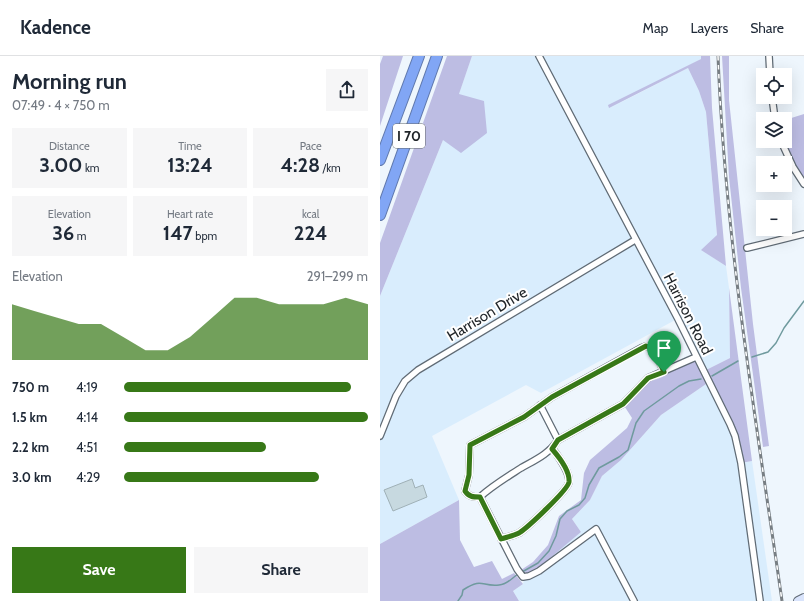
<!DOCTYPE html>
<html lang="en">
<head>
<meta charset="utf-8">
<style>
  body { margin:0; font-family:Cabin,sans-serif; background:#f6f6f7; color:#1f2937; height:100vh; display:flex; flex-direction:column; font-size:15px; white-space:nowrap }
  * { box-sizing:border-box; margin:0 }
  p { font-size:13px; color:#747a83 }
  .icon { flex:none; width:22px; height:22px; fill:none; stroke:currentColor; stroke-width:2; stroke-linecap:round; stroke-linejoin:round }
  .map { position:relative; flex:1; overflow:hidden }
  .drawer { display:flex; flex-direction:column; background:#fff; width:380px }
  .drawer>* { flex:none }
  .controls { position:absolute; left:376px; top:12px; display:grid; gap:8px }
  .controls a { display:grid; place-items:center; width:36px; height:36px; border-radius:0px; background:#fff; box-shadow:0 4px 16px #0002; font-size:20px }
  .pin { position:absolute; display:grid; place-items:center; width:34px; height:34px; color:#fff; margin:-41px -17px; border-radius:50% 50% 50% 0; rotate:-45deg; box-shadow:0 0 4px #0007 }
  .pin .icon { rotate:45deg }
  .round { display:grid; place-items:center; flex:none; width:42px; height:42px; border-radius:0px; background:#f6f6f7 }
  .head { display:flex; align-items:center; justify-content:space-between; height:68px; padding:0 12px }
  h1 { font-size:22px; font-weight:700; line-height:30px }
  .metrics { display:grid; grid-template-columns:repeat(3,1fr); gap:6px; height:68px; padding:4px 12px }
  .metrics div { display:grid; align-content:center; border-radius:0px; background:#f6f6f7; text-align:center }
  .metrics b { font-size:20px; font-weight:700 }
  .metrics small { font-size:11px; font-weight:400 }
  .metrics p { font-size:11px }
  .chart { height:112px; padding:8px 12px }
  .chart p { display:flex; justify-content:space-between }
  .chart svg { width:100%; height:72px; margin-top:4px; fill:#377817; opacity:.7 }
  .primary-button { display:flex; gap:8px; margin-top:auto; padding:8px 12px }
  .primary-button a { flex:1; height:46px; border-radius:0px; background:#377817; color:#fff; font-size:16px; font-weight:700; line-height:46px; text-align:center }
  .primary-button a+a { background:#f6f6f7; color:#1f2937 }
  ul { padding:0 12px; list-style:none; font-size:13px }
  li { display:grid; grid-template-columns:64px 48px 1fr; align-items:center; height:30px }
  li i { height:10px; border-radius:5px; background:#377817 }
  header { display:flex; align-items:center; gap:24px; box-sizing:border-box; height:56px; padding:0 20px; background:#fff; border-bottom:1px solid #e0e1e3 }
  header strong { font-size:19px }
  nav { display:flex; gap:22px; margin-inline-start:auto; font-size:14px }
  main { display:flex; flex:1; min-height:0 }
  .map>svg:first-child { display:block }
</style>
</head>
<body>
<header>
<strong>Kadence</strong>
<nav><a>Map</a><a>Layers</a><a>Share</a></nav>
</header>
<main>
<section class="drawer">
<div class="head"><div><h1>Morning run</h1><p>07:49 · 4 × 750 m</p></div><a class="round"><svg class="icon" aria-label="share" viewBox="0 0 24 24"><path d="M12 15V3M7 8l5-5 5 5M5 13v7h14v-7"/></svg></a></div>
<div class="metrics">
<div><p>Distance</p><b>3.00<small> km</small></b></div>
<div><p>Time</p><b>13:24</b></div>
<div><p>Pace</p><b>4:28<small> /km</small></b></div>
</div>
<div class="metrics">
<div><p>Elevation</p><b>36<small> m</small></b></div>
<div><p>Heart rate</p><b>147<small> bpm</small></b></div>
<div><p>kcal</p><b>224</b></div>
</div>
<div class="chart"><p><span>Elevation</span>291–299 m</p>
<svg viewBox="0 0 160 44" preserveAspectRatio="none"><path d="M0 44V10L10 14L20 18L30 22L40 22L50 30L60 38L70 38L80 30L90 18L100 6L110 6L120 10L130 10L140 10L150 6L160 10V44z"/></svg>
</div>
<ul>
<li><b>750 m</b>4:19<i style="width:93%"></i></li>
<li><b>1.5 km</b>4:14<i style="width:100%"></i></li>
<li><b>2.2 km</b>4:51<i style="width:58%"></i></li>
<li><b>3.0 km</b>4:29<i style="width:80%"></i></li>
</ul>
<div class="primary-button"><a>Save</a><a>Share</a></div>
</section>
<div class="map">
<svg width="424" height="545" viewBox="0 0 424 545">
  <rect width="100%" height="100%" fill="#eef6fd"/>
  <path fill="#d9edfd" d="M92,0H321V3L230,52L308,12L319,35L326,56L337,180L322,194L346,210L349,232L350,302L324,315L297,263L161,337L146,329L52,380L79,444L0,488V240L63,84Z
    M329,326L345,355L361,407L372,405L392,545H139L133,535L143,528L145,520L201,476L192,463L210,444L222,420L241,404L281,359Z"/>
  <path fill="#bdbde3" d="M3,0H23L0,70V8Z
    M67,0H92L79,38L104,45L107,77L81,97L63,84L0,240V187Z
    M321,0H330L332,52L346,210L321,194L337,179L326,56L319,35L308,12L229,52L228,49L321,3Z
    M342,0H349V44L373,268L389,390L383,391L361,232L349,121Z
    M424,58V128L401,85H405V64Z
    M349,232L372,405L361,407L358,394L329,326L281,359L241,404L222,420L210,444L192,463L201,476L156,514L145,520L141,514L153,506L168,489L179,460L201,444L204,417L210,404L247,372L252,362L243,348L264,325L316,301L324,315L350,302Z
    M79,444L80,484L94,511L112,505L122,523L134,517L143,528L133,535L139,545H0V488Z"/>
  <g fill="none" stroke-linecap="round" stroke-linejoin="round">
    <path stroke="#6f9a9e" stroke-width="1.5" d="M372,301L388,296L396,287L404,272L424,245
      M332,320L358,305
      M142,516L158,507L169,495L176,480L180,463L187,455L199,449L205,442L209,429L219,412L239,401L248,394L256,367L264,355L299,330L309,325L321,323
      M78,545L82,539L83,534C103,521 101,531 119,529C128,528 132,522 138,518"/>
  </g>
  <path fill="#c7d9e0" stroke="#9fb0b6" d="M32,423L35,432L43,429L47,441L13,455L4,434Z"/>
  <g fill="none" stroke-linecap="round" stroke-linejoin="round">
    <g stroke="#606b75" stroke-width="8">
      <path id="street" d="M159,0L298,263L350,368L355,380L361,407L380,545
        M389,0L390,19
        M392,41L395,63
        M401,85L413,111L424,128
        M367,192L424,178
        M160,349L178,384
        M0,380L16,340L25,325L38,314L255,184
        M100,441C93,441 89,441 85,435L89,419L90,389L144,361L172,341L261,292L266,290L274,293L284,316
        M100,441C112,430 127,421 141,412C155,404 169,398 178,384L243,348L268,322L316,301
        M100,441L137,513L143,521L149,520L159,515L216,473L254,545
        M121,483C127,481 133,480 139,477C147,472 188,434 189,426C190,415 178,401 173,393"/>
    </g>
    <g stroke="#606b75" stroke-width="10">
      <path id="secondary" d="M418,545L424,542"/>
    </g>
    <g stroke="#5f78ad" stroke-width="12">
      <path id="highway" d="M0,104L39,0
        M0,159L57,0"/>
    </g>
    <use href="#street" stroke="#fff" stroke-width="5.5"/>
    <use href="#secondary" stroke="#d9e4fc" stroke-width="8"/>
    <use href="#highway" stroke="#81a6f5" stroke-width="10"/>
    <g stroke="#777e83" stroke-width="3">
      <path id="rail" d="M338,0C345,183 376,364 402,545"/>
    </g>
    <use href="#rail" stroke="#fff" stroke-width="1.5" stroke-dasharray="4.5" stroke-linecap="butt"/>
  </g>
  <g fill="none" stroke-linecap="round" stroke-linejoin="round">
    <g stroke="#fff" stroke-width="8">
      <path id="route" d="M266,290L274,293L284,316L268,322L243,348L178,384L172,393C179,401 190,415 189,426C188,434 147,472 139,477C133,480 127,481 121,483L100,441C93,441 89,441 85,435L89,419L90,389L144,361L172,341Z"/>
    </g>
    <use href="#route" stroke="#377817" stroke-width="5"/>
  </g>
  <g text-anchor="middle" stroke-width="4" stroke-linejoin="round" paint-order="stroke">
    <rect fill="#fff" stroke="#626668" stroke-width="1" x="13" y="68" width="32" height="24" rx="3"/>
    <g font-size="14" font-weight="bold" fill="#1f2428">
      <text x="29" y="85">I 70</text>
    </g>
    <g font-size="15" fill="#1f2428" stroke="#fff">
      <text transform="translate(107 258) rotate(-31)" y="5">Harrison Drive</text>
      <text transform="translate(308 258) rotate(63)" y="5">Harrison Road</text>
    </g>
  </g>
</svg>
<div class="controls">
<a><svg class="icon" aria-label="locate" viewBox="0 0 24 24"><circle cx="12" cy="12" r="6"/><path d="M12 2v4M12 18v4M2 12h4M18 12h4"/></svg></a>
<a><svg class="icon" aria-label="layers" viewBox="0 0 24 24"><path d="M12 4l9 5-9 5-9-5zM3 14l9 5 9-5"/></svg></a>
<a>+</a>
<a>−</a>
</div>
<div class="pin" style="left:284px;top:316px;background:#1e9e55"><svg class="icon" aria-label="arrive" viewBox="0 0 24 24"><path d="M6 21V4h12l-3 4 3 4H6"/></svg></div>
</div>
</main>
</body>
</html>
